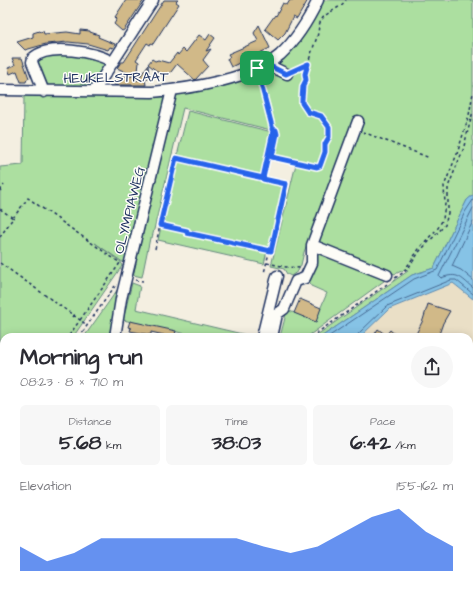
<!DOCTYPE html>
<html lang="en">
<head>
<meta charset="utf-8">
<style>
  body { margin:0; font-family:"Architects Daughter",sans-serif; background:#f7f7f7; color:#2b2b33; height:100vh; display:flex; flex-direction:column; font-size:15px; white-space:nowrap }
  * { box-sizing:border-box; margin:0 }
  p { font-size:13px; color:#7c7c81 }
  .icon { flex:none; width:22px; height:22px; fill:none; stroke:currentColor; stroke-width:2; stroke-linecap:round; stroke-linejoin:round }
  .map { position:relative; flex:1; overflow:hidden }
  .drawer { position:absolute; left:0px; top:333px; width:473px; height:256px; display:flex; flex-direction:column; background:#fff; border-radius:12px 12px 0 0; box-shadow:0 2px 10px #0003 }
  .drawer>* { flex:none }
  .pin { position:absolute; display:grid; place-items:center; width:34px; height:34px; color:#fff; margin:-17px; border-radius:8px; box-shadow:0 2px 6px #0006 }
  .round { display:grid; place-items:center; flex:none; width:42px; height:42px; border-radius:21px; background:#f7f7f7 }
  .headline { display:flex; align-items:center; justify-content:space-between; height:68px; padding:0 20px }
  h1 { font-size:22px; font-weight:700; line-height:30px }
  .stats { display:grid; grid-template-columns:repeat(3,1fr); gap:6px; height:68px; padding:4px 20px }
  .stats div { display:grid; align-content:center; border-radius:6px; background:#f7f7f7; text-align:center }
  .stats b { font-size:20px; font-weight:700 }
  .stats small { font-size:11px; font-weight:400 }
  .stats p { font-size:11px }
  .chart { height:112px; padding:8px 20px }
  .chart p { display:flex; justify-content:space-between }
  .chart svg { width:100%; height:72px; margin-top:4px; fill:#2563eb; opacity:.7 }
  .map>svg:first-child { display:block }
</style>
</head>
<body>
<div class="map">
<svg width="473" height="589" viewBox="0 0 473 589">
  <rect width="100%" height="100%" fill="#f4efe1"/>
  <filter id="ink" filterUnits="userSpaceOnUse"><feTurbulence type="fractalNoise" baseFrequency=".025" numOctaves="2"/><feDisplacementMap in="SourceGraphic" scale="8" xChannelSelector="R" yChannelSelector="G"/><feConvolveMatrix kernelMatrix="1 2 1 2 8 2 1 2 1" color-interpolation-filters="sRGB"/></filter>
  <g filter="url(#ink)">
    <path fill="#eadfc6" d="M453,283L473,299V394L469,403V337H360L388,309Z"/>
    <path fill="#acdfa0" stroke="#64877f" d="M322,0H473V195L467,200L434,268L412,275L321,337H314L408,271L406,269L395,274L316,243L346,143L304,252L301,265L298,271L291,276L287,274L284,269L271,266L296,164L270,157L275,135L261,74C289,59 312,30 322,0Z
      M64,54L89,58L104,63L105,66L91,87H45L37,60L38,59L48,56Z
      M257,74L271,130L183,108L152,238H150L142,277L133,275L177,92L248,78Z
      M24,95H167L151,166L124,263L95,243L121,262L122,266L73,337H4V373L0,370V167L23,165Z
      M188,111L272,132L261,176L177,156Z
      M177,161L285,185L270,249L162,224Z
      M161,227L244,247L245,246L267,251L264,264L158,240Z
      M314,248L388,278L307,337H280L287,310L315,321L327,293L311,286L308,278Z
      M132,283L140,286L136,309L255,337H200L123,320Z
      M120,286L109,337H84Z
      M0,380L4,383V570L0,567Z
      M473,451V495H469V461Z
      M36,585H88V589L44,588Z
      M183,585H410L408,589H186Z"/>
    <path fill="#86c3e6" stroke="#5b88b0" d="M473,195V299L453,283L389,309L360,337H321L412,275L434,268L467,200Z
      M473,394V451L469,461V403Z
      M0,567L4,570V585H36L44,588L68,587L73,589H0Z
      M105,585H183L186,589H104Z"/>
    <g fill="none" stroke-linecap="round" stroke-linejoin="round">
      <path stroke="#466a94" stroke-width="1" d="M473,208L439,276L441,278C458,272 460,277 473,288
        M473,221L452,266L461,270L473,280
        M328,337L414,279L437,270L465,212L473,200
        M357,337L359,333L387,306L451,280H456L473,294"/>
    </g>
    <path fill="#d1b988" stroke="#1b2f5e" d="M126,0H144L124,30L122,31L114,24L117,19L115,17Z
      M164,0H178L176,2L179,4L153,44L151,43L150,45L147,43L136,60L139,62L137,81L148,65L149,78L145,79L146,85H115V76H134L117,68L121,62H124Z
      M290,0H308L297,19L293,17L285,33L278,40L265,29L275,15L276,16L283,3L287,5Z
      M259,25L270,48L231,67L227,59L230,57L228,54L258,41L254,33Z
      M80,30L90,31V32L99,35L98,37L115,44L113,48L110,47L108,50L88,44L68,42L46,44L25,50L17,42L33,37V33L39,31L40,32L43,31L44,34L67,32L80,34Z
      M210,34L215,38L206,51L211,49L203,60L208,66L195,80L177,64L171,72L164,77L148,64L152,59L155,61L158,60L169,63L177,53L178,55L183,49L186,52L199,35L206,40Z
      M12,58H22L29,78L27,79L26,82H21L17,71L10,74L8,68L15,65Z
      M300,299L321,308L316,322L294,313Z
      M428,304L450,311L443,323L438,337H423L416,334L423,320Z
      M130,321L176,331L174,337H164V335L151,332V335L130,331L131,328L128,327Z
      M378,329L386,335L390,330L398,337H373Z"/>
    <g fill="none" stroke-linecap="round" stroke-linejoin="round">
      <g stroke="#1b2f5e" stroke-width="13">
        <path id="minor" d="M266,64L287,74
          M0,90L152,92C188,89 252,79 280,55C295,41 309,19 318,0
          M94,91L153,0
          M44,92L32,62L33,58C49,43 95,52 113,62
          M312,245L387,275
          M277,314L284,309L296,281L305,278L312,263V245L358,121
          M115,337L121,299L172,90
          M262,337L277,276
          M272,337L277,314
          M0,371L4,373
          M469,511H473
          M93,589V585
          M414,589L415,585"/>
      </g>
      <g stroke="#1b2f5e" stroke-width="16">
        <path id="major" d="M469,551L473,543
          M469,575L473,567
          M450,589L452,585
          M462,589L464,585"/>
      </g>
      <path stroke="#1b2f5e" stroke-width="1.5" stroke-dasharray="3 3" stroke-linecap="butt" d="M294,71L308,64
        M259,76L273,132L263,179L286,184L264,273
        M272,129L276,130L277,135L272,157L313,167L319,166L325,152V144L329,137V127L321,116L306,111C296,91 310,57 317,37C319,31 318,24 322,19C328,11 340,9 346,0
        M363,132L430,158
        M0,191L4,185
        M0,209L13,218L0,237
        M13,218L28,198L120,263L80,320L87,325
        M160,225L176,158L263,178
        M155,249L160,225L187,231V233L269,250
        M0,263L80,320L68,337
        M267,263L286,267L300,268
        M404,271L421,246L438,228L443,219L445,204L444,186L457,154L469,115L473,93
        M395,278L407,270L420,251L445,225L448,213V187L463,150L473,111
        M135,280L143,281
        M73,317L75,314
        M79,337L115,286
        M311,337L387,284
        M0,348L4,351
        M469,482L473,475
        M469,495H473
        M469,499H473
        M469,523L473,525
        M0,548L4,550
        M196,585L198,589"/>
      <use href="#minor" stroke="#fdfcf7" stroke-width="10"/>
      <use href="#major" stroke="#f6e281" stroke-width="13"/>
    </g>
  </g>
  <g fill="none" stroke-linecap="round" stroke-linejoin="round" filter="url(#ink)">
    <g stroke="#fff" stroke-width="8">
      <path id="route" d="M257,68L273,130V132L263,178L176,158L160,225L187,231V233L271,251L286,184L263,179V178L273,132L272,129L276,130L277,134L272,157L317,167L320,166L325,152V144L329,137V127L321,116L308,112L302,103V99L303,86L306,80L305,74L308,64L286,74L266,64L257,68"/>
    </g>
    <use href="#route" stroke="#2563eb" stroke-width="5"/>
  </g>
  <g text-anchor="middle" stroke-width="3" stroke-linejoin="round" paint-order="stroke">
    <g font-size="14" fill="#1b2f5e" stroke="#fdfcf7">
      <text transform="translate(116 77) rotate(-1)" y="5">HEUKELSTRAAT</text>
      <text transform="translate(129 210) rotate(-76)" y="5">OLYMPIAWEG</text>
    </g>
  </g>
</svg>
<div class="pin" style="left:257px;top:68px;background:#1e9e55"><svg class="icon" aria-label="arrive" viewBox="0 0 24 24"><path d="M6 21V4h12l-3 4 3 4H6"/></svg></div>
<section class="drawer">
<div class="headline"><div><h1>Morning run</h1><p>08:23 · 8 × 710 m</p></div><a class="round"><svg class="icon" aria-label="share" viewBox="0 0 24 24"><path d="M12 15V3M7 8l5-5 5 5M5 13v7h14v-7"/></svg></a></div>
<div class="stats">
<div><p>Distance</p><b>5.68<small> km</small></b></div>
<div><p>Time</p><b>38:03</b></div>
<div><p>Pace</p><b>6:42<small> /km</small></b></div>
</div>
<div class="chart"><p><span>Elevation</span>155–162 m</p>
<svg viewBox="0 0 160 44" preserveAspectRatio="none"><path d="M0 44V29L10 38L20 33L30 24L40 24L50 24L60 24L70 24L80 24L90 29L100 33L110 29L120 20L130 11L140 6L150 20L160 29V44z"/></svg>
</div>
</section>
</div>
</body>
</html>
